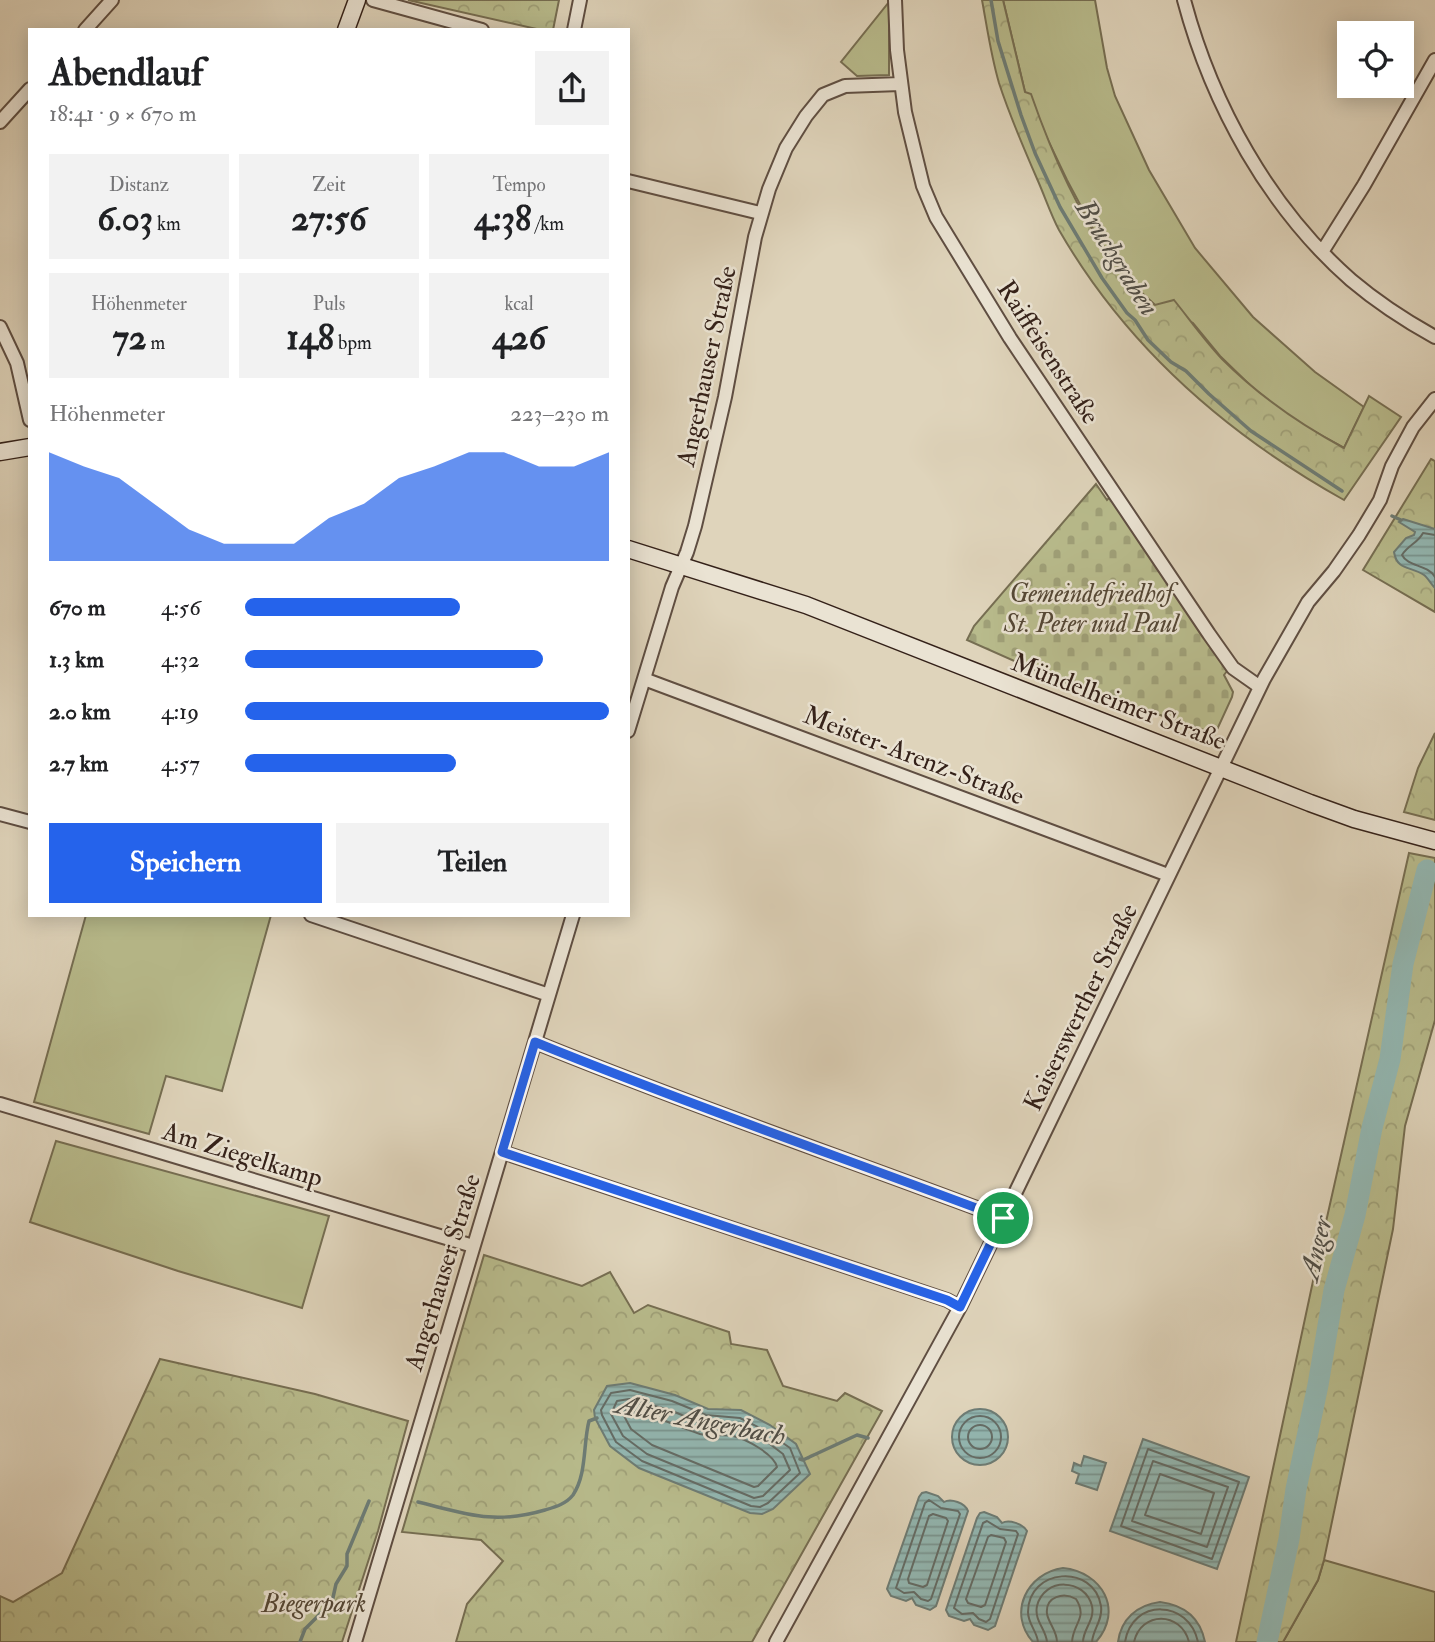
<!DOCTYPE html>
<html lang="de">
<head>
<meta charset="utf-8">
<style>
  body { margin:0; font-family:"IM FELL Double Pica",serif; background:#f2f2f2; color:#202124; height:100vh; display:flex; flex-direction:column; font-size:26px; white-space:nowrap }
  * { box-sizing:border-box; margin:0 }
  p { font-size:23px; color:#757577 }
  .icon { flex:none; width:38px; height:38px; fill:none; stroke:currentColor; stroke-width:2; stroke-linecap:round; stroke-linejoin:round }
  .map { position:relative; flex:1; overflow:hidden }
  .sheet { position:absolute; left:28px; top:28px; width:602px; height:889px; display:flex; flex-direction:column; background:#fff; border-radius:0px; box-shadow:0 4px 18px #0003 }
  .sheet>* { flex:none }
  .fabs { position:absolute; left:1337px; top:21px; display:grid; gap:14px }
  .fabs a { display:grid; place-items:center; width:77px; height:77px; border-radius:0px; background:#fff; box-shadow:0 4px 18px #0003; font-size:35px }
  .pin { position:absolute; display:grid; place-items:center; width:60px; height:60px; color:#fff; margin:-30px; border:4px solid #fff; border-radius:50%; box-shadow:0 2px 7px #0007 }
  .round { display:grid; place-items:center; flex:none; width:74px; height:74px; border-radius:0px; background:#f2f2f2 }
  .head { display:flex; align-items:center; justify-content:space-between; height:119px; padding:0 21px }
  h1 { font-size:38px; font-weight:700; line-height:52px }
  .figures { display:grid; grid-template-columns:repeat(3,1fr); gap:10px; height:119px; padding:7px 21px }
  .figures div { display:grid; align-content:center; border-radius:0px; background:#f2f2f2; text-align:center }
  .figures b { font-size:35px; font-weight:700 }
  .figures small { font-size:19px; font-weight:400 }
  .figures p { font-size:19px }
  .chart { height:196px; padding:14px 21px }
  .chart p { display:flex; justify-content:space-between }
  .chart svg { width:100%; height:126px; margin-top:7px; fill:#2563eb; opacity:.7 }
  .action { display:flex; gap:14px; margin-top:auto; padding:14px 21px }
  .action a { flex:1; height:80px; border-radius:0px; background:#2563eb; color:#fff; font-size:28px; font-weight:700; line-height:80px; text-align:center }
  .action a+a { background:#f2f2f2; color:#202124 }
  ul { padding:0 21px; list-style:none; font-size:23px }
  li { display:grid; grid-template-columns:112px 84px 1fr; align-items:center; height:52px }
  li i { height:18px; border-radius:9px; background:#2563eb }
  .map>svg:first-child { display:block }
</style>
</head>
<body>
<div class="map">
<svg width="1435" height="1642" viewBox="0 0 1435 1642">
  <defs>
    <pattern id="forest-crowns" width="20" height="18" patternUnits="userSpaceOnUse" patternTransform="scale(1.75)"><rect width="20" height="18" fill="#b8bb8c"/><path d="M2 6a3 3 0 1 1 6 0M12 15a3 3 0 1 1 6 0" fill="none" stroke="#9fa078"/></pattern>
    <pattern id="cemetery-stones" width="16" height="16" patternUnits="userSpaceOnUse" patternTransform="scale(1.75)"><rect width="16" height="16" fill="#b8bb8c"/><path d="M2 7V4a2 2 0 0 1 4 0v3zM10 15v-3a2 2 0 0 1 4 0v3z" fill="#9fa078"/></pattern>
    <pattern id="water-rules" width="6" height="5" patternUnits="userSpaceOnUse" patternTransform="scale(1.75)"><rect width="6" height="5" fill="#93b8b3"/><path d="M0 2.5h6" fill="none" stroke="#799591"/></pattern>
  </defs>
  <rect width="100%" height="100%" fill="#dfd4bb"/>
  <filter id="stains"><feTurbulence type="fractalNoise" baseFrequency=".00286" numOctaves="4"/><feColorMatrix values="0 0 0 0 .2 0 0 0 0 .09 0 0 0 0 .02 0 0 0 .5 -.17"/></filter>
  <radialGradient id="worn" r=".72"><stop offset=".6" stop-color="#630" stop-opacity="0"/><stop offset="1" stop-color="#630" stop-opacity=".3"/></radialGradient>
  <path fill="#b8bb8c" stroke="#766e52" stroke-width="2" d="M1003,0H1095L1107,68L1115,96L1149,170L1195,248L1253,317L1315,372L1364,407L1344,448L1306,427L1282,411L1252,387L1220,356L1193,323L1155,305L1125,277L1098,238L1067,180L1025,92Z
    M889,2V75L857,76L841,62Z
    M86,915H271L222,1091L166,1076L149,1134L34,1102Z
    M56,1141L329,1216L302,1308L178,1271L30,1222Z
    M1324,1560L1435,1592V1642H1283L1318,1580Z"/>
  <path fill="url(#forest-crowns)" stroke="#766e52" stroke-width="2" d="M408,0H559L553,30H541Z
    M982,0H1003L1025,92L1031,94C1056,166 1095,256 1155,305L1174,300C1190,320 1205,341 1222,359C1258,395 1299,424 1344,448L1369,396L1401,417L1344,500C1226,434 1127,348 1059,230C1051,215 1045,197 1038,181C1024,149 1010,117 999,83C991,56 987,27 982,0Z
    M1431,459L1435,461V612L1363,570Z
    M1435,733V820L1404,812L1418,768Z
    M1409,853L1435,858V1020L1405,1126L1393,1229L1324,1560L1318,1580L1283,1642H1236L1319,1253Z
    M484,1255L582,1286L610,1272L634,1313L648,1305L729,1332L731,1344L767,1350L783,1386L837,1401L845,1393L882,1411L752,1642H456L467,1604L503,1561L481,1540L402,1532Z
    M160,1359L315,1394L408,1421L378,1531L342,1642H0V1596L13,1602L62,1573Z"/>
  <path fill="url(#cemetery-stones)" stroke="#766e52" stroke-width="2" d="M1096,484L1107,500L1110,497L1227,671L1224,675L1233,692L1232,697L1215,734L1053,678L967,640L974,626Z"/>
  <path fill="url(#water-rules)" stroke="#6d7c75" stroke-width="2" d="M1403,519L1435,529V588C1431,584 1428,578 1424,575C1411,566 1397,571 1394,552L1406,538L1414,535L1415,532L1399,522Z
    M630,1383L675,1395L708,1409L741,1410L770,1425L796,1444L810,1474L773,1509L762,1514L750,1513L639,1468L610,1446L595,1418L594,1410L607,1386Z
    M952 1437a28 28 0 1 1 56 0a28 28 0 1 1-56 0Z
    M1143,1439L1249,1477L1217,1569L1110,1531Z
    M1084,1456L1106,1463L1097,1490L1076,1483L1079,1474L1072,1471L1074,1463L1081,1466Z
    M926,1492L938,1496L944,1502C951,1498 965,1503 968,1511L936,1606L930,1610L916,1605L912,1598L906,1601L891,1596L887,1589L919,1497L922,1493Z
    M984,1512L997,1517L1002,1523C1009,1519 1023,1524 1027,1531L995,1626L988,1630L974,1625L970,1619L964,1621L949,1616L946,1610L977,1518L980,1513Z
    M1063,1568C1102,1572 1124,1610 1096,1642H1033C1007,1613 1027,1573 1063,1568Z
    M1160,1602C1184,1605 1200,1617 1205,1642H1118C1121,1619 1137,1605 1160,1602Z"/>
  <g fill="none" stroke-linecap="round" stroke-linejoin="round">
    <path stroke="#646c66" stroke-width="2" d="M1435,535L1423,533C1418,543 1408,545 1402,555C1408,567 1427,564 1435,577
      M630,1390L672,1401L706,1415L740,1418L766,1431L790,1448L800,1473L768,1503L760,1507L751,1506L642,1461L616,1442L602,1415L601,1410L611,1393Z
      M629,1399L670,1410L703,1424L737,1426L762,1438L783,1454L790,1470L763,1496L754,1498L647,1454L623,1436L611,1414L617,1401Z
      M626,1410C652,1413 675,1426 700,1434C711,1437 722,1434 733,1436C746,1439 774,1454 777,1467L758,1486L754,1487L652,1445L631,1429L623,1414Z
      M959 1437a21 21 0 1 1 42 0a21 21 0 1 1-42 0Z
      M968 1437a12 12 0 1 1 24 0a12 12 0 1 1-24 0Z
      M1148,1449L1239,1482L1212,1559L1121,1526Z
      M1153,1461L1228,1487L1207,1547L1132,1521Z
      M1160,1474L1214,1493L1201,1534L1145,1515Z
      M929,1500L941,1508L958,1511L960,1514L931,1599L928,1601L921,1599L914,1592L904,1593L896,1588L925,1503Z
      M933,1514L946,1518L948,1521L927,1585L923,1587L909,1583L908,1579L929,1516Z
      M987,1521L1000,1529L1016,1531L1018,1534L990,1619L986,1622L979,1619L973,1613L962,1614L954,1608L983,1523Z
      M991,1535L1004,1538L1006,1542L985,1605L981,1607L968,1603L966,1599L988,1537Z
      M1038,1642C1037,1631 1028,1624 1028,1612C1028,1568 1094,1563 1101,1606C1103,1620 1093,1629 1092,1642
      M1047,1642C1046,1629 1034,1621 1037,1606C1044,1577 1085,1578 1092,1606C1095,1620 1083,1629 1083,1642
      M1057,1642C1057,1631 1049,1624 1047,1614C1045,1596 1064,1592 1076,1599C1088,1618 1073,1623 1072,1642
      M1125,1642C1132,1598 1189,1599 1198,1642
      M1134,1642C1141,1611 1181,1611 1189,1642"/>
    <path stroke="#6d7c75" stroke-width="3.5" d="M991,0L998,41L1021,115L1035,153L1060,207L1102,278L1127,313L1135,320L1148,340L1171,362L1186,371L1209,394L1251,431L1342,491
      M1392,516L1401,520
      M800,1459L803,1460L857,1435L868,1438
      M418,1502C467,1514 494,1525 545,1510C555,1507 566,1504 573,1495C587,1474 583,1444 589,1421L597,1418
      M300,1642L305,1629L332,1602L336,1584L347,1566V1554L369,1501"/>
    <path stroke="#93b8b3" stroke-width="21" d="M1267,1642L1289,1539L1296,1489L1318,1385L1334,1290L1355,1215L1372,1128L1390,1059L1403,964L1427,870"/>
    <g stroke="#5f4e42" stroke-width="16">
      <path id="street" d="M373,0L482,30
        M895,0L897,50L905,112L923,186L936,217L1010,338L1209,634L1233,668L1260,687
        M1184,0C1212,105 1269,208 1351,280C1377,302 1406,321 1435,337
        M85,30L112,0
        M574,30L580,0
        M0,122L30,89
        M628,181L760,213
        M1322,252L1364,185L1435,60
        M0,327L17,363L30,420
        M644,679L1168,875
        M628,731L672,587L687,552L695,526L725,397L755,237L769,189L786,148L806,116L823,95L845,86L900,84
        M0,814L30,822
        M311,915L549,995
        M535,1042C689,1105 847,1159 1003,1218
        M0,1104L473,1246
        M502,1152L947,1300L960,1307
        M355,1642L573,915
        M776,1642L960,1307L1264,679L1308,602L1334,571L1359,535L1380,500L1392,466L1413,427L1435,399"/>
    </g>
    <g stroke="#342119" stroke-width="19">
      <path id="secondary" d="M346,30L357,0
        M0,452L30,447
        M628,549L806,605L1310,803L1354,819L1435,841"/>
    </g>
    <use href="#street" stroke="#eae3d3" stroke-width="12"/>
    <use href="#secondary" stroke="#eae3d3" stroke-width="16"/>
  </g>
  <g fill="none" stroke-linecap="round" stroke-linejoin="round">
    <g stroke="#fff" stroke-width="14">
      <path id="route" d="M535,1042C689,1105 847,1159 1003,1218L960,1307L947,1300L502,1152Z"/>
    </g>
    <use href="#route" stroke="#2563eb" stroke-width="9"/>
  </g>
  <g text-anchor="middle" stroke-width="5" stroke-linejoin="round" paint-order="stroke">
    <g font-size="26" fill="#342119" stroke="#eae3d3">
      <text transform="translate(1049 352) rotate(57)" y="9">Raiffeisenstraße</text>
      <text transform="translate(706 366) rotate(-78)" y="9">Angerhauser Straße</text>
      <text transform="translate(1119 701) rotate(21)" y="9">Mündelheimer Straße</text>
      <text transform="translate(914 755) rotate(21)" y="9">Meister-Arenz-Straße</text>
      <text transform="translate(1080 1007) rotate(-64)" y="9">Kaiserswerther Straße</text>
      <text transform="translate(243 1154) rotate(17)" y="9">Am Ziegelkamp</text>
      <text transform="translate(442 1272) rotate(-73)" y="9">Angerhauser Straße</text>
    </g>
    <g font-size="26" font-style="italic" fill="#554836" stroke="#eae3d3">
      <text x="1091" y="602">Gemeindefriedhof<tspan x="1091" dy="30">St. Peter und Paul</tspan></text>
      <text x="314" y="1612">Biegerpark</text>
    </g>
    <g font-size="28" font-style="italic" fill="#504e47" stroke="#eae3d3">
      <text transform="translate(1118 257) rotate(58)" y="10">Bruchgraben</text>
      <text transform="translate(1315 1248) rotate(-77)" y="10">Anger</text>
      <text transform="translate(701 1419) rotate(11)" y="10">Alter Angerbach</text>
    </g>
  </g>
  <rect width="100%" height="100%" filter="url(#stains)"/>
  <rect width="100%" height="100%" fill="url(#worn)"/>
</svg>
<div class="fabs">
<a><svg class="icon" aria-label="locate" viewBox="0 0 24 24"><circle cx="12" cy="12" r="6"/><path d="M12 2v4M12 18v4M2 12h4M18 12h4"/></svg></a>
</div>
<div class="pin" style="left:1003px;top:1218px;background:#1e9e55"><svg class="icon" aria-label="arrive" viewBox="0 0 24 24"><path d="M6 21V4h12l-3 4 3 4H6"/></svg></div>
<section class="sheet">
<div class="head"><div><h1>Abendlauf</h1><p>18:41 · 9 × 670 m</p></div><a class="round"><svg class="icon" aria-label="share" viewBox="0 0 24 24"><path d="M12 15V3M7 8l5-5 5 5M5 13v7h14v-7"/></svg></a></div>
<div class="figures">
<div><p>Distanz</p><b>6.03<small> km</small></b></div>
<div><p>Zeit</p><b>27:56</b></div>
<div><p>Tempo</p><b>4:38<small> /km</small></b></div>
</div>
<div class="figures">
<div><p>Höhenmeter</p><b>72<small> m</small></b></div>
<div><p>Puls</p><b>148<small> bpm</small></b></div>
<div><p>kcal</p><b>426</b></div>
</div>
<div class="chart"><p><span>Höhenmeter</span>223–230 m</p>
<svg viewBox="0 0 160 44" preserveAspectRatio="none"><path d="M0 44V6L10 11L20 15L30 24L40 33L50 38L60 38L70 38L80 29L90 24L100 15L110 11L120 6L130 6L140 11L150 11L160 6V44z"/></svg>
</div>
<ul>
<li><b>670 m</b>4:56<i style="width:59%"></i></li>
<li><b>1.3 km</b>4:32<i style="width:82%"></i></li>
<li><b>2.0 km</b>4:19<i style="width:100%"></i></li>
<li><b>2.7 km</b>4:57<i style="width:58%"></i></li>
</ul>
<div class="action"><a>Speichern</a><a>Teilen</a></div>
</section>
</div>
</body>
</html>
